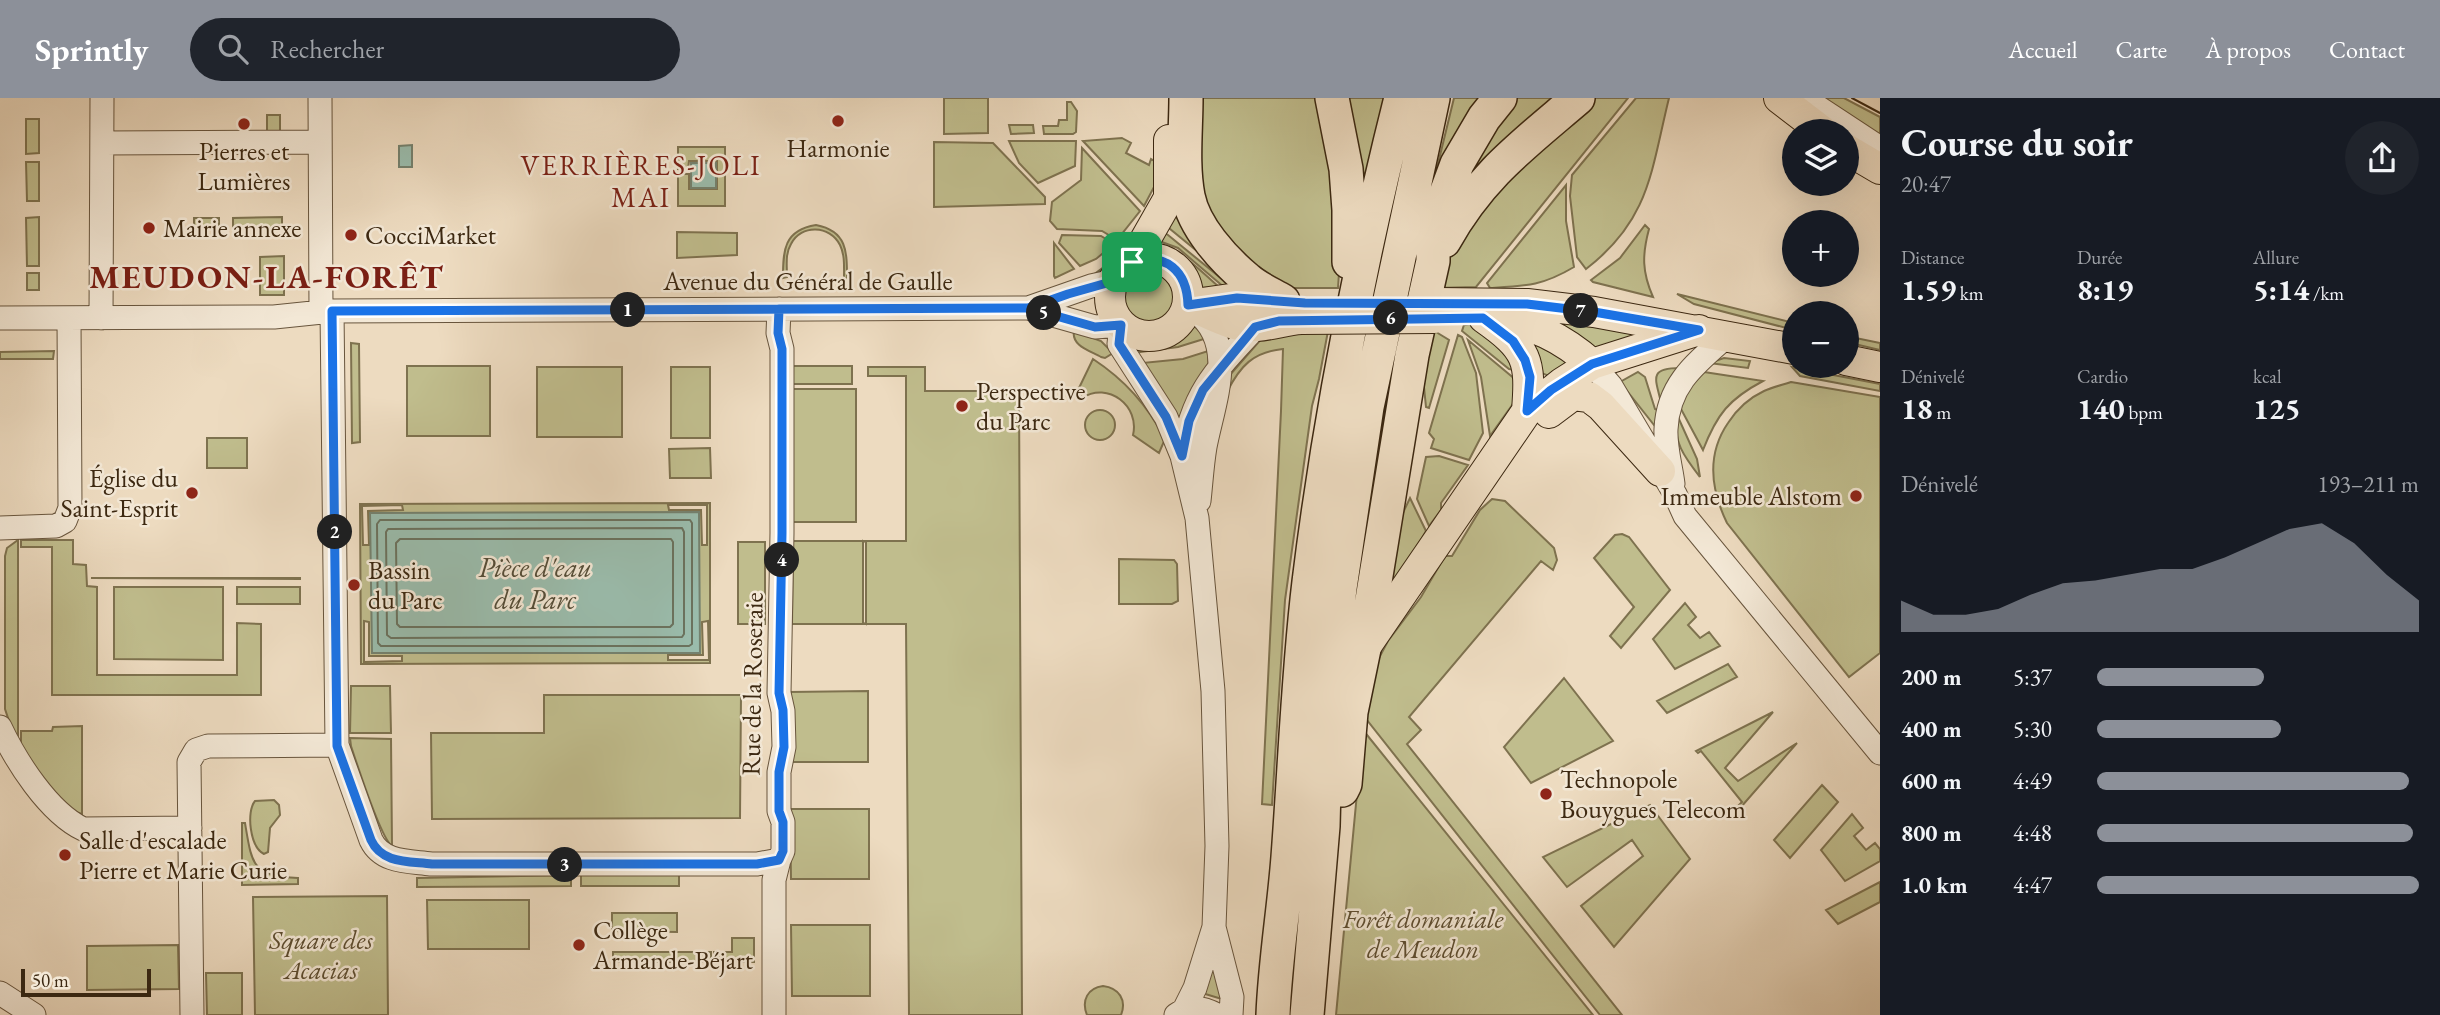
<!DOCTYPE html>
<html lang="fr">
<head>
<meta charset="utf-8">
<style>
  body { margin:0; font-family:"EB Garamond",serif; background:#20242c; color:#f1f3f6; height:100vh; display:flex; flex-direction:column; font-size:26px; white-space:nowrap }
  * { box-sizing:border-box; margin:0 }
  p { font-size:23px; color:#9ea1a6 }
  .icon { flex:none; width:38px; height:38px; fill:none; stroke:currentColor; stroke-width:2; stroke-linecap:round; stroke-linejoin:round }
  .map { position:relative; flex:1; overflow:hidden }
  .sheet { display:flex; flex-direction:column; background:#171b24; width:560px }
  .sheet>* { flex:none }
  .controls { position:absolute; left:1782px; top:21px; display:grid; gap:14px }
  .controls a { display:grid; place-items:center; width:77px; height:77px; border-radius:50%; background:#171b24; box-shadow:0 7px 28px #0002; font-size:35px }
  .scale { position:absolute; left:21px; bottom:18px; width:130px; box-sizing:border-box; padding-left:7px; border:4px solid #3c2811; border-top:0; font-size:19px; line-height:24px; white-space:nowrap; color:#3c2811; -webkit-text-stroke:5px #f3e8d6; paint-order:stroke }
  .pin { position:absolute; display:grid; place-items:center; width:60px; height:60px; color:#fff; margin:-30px; border-radius:14px; box-shadow:0 4px 10px #0006 }
  .km { position:absolute; width:35px; height:35px; margin:-18px; border-radius:50%; background:#222; color:#fff; font-size:19px; line-height:35px; text-align:center }
  .round { display:grid; place-items:center; flex:none; width:74px; height:74px; border-radius:37px; background:#20242c }
  .overview { display:flex; align-items:center; justify-content:space-between; height:119px; padding:0 21px }
  h1 { font-size:38px; font-weight:700; line-height:52px }
  .metrics { display:grid; grid-template-columns:repeat(3,1fr); gap:10px; height:119px; padding:7px 21px }
  .metrics div { display:grid; align-content:center }
  .metrics b { font-size:30px; font-weight:700 }
  .metrics small { font-size:19px; font-weight:400 }
  .metrics p { font-size:19px }
  .chart { height:196px; padding:14px 21px }
  .chart p { display:flex; justify-content:space-between }
  .chart svg { width:100%; height:126px; margin-top:7px; fill:#8c9099; opacity:.7 }
  ul { padding:0 21px; list-style:none; font-size:23px }
  li { display:grid; grid-template-columns:112px 84px 1fr; align-items:center; height:52px }
  li i { height:18px; border-radius:9px; background:#8c9099 }
  header { display:flex; align-items:center; gap:42px; box-sizing:border-box; height:98px; padding:0 35px; background:#8c9099; color:#fff }
  header strong { font-size:33px }
  nav { display:flex; gap:38px; margin-inline-start:auto; font-size:24px }
  .search { width:490px; height:63px; background:#20242c; display:flex; align-items:center; gap:18px; box-sizing:border-box; padding:0 24px; border-radius:38px; color:#9ea1a6; font-size:26px }
  main { display:flex; flex:1; min-height:0 }
  .map>svg:first-child { display:block }
</style>
</head>
<body>
<header>
<strong>Sprintly</strong>
<div class="search"><svg class="icon" aria-label="search" viewBox="0 0 24 24"><circle cx="10" cy="10" r="6"/><path d="M15 15l6 6"/></svg>Rechercher</div>
<nav><a>Accueil</a><a>Carte</a><a>À propos</a><a>Contact</a></nav>
</header>
<main>
<div class="map">
<svg width="1880" height="917" viewBox="0 0 1880 917">
  <rect width="100%" height="100%" fill="#eddbc0"/>
  <filter id="stains"><feTurbulence type="fractalNoise" baseFrequency=".00286" numOctaves="4"/><feColorMatrix values="0 0 0 0 .2 0 0 0 0 .09 0 0 0 0 .02 0 0 0 .5 -.17"/></filter>
  <radialGradient id="worn" r=".72"><stop offset=".6" stop-color="#630" stop-opacity="0"/><stop offset="1" stop-color="#630" stop-opacity=".3"/></radialGradient>
  <path fill="#c0bd8d" stroke="#7e724f" stroke-width="2" fill-rule="evenodd" d="M944,0H988V35L944,36Z
    M1195,0H1321L1341,144L1338,190H1292L1263,179L1203,110Z
    M1342,0H1385L1362,98Z
    M1454,0H1488L1410,190L1426,115Z
    M1514,0H1564L1473,80L1465,74Z
    M1588,0H1628L1476,189L1434,190L1460,129Z
    M1636,0H1669C1651,73 1650,122 1586,171L1577,159L1570,98L1572,77Z
    M1813,0H1844L1880,19V44Z
    M1067,4H1071L1077,13L1076,34L1073,36H1044L1043,28H1058L1059,22H1067Z
    M267,17H280V35H267Z
    M26,21H39V55L26,56Z
    M1009,27H1033L1034,35L1011,36Z
    M1122,40L1131,45L1126,55L1149,67L1151,61L1156,64L1154,89L1144,108L1083,43Z
    M1009,43H1076L1075,68L1038,85L1019,65Z
    M934,44L993,45L1045,99V106L934,109Z
    M678,49H725V108H678V76H689V91H717V63H689L688,71H678Z
    M1082,50L1140,113L1117,142L1102,133L1057,131L1050,123L1052,104L1081,82Z
    M26,64H39V103H27Z
    M1566,87V123L1574,169C1542,188 1526,188 1490,190L1487,185Z
    M1176,107L1236,185L1164,126Z
    M39,119V168H27L26,120Z
    M282,119V131H233V120Z
    M194,120H219V131H194Z
    M816,127C847,133 847,153 847,181L844,180C844,169 845,157 840,147C830,127 801,126 791,146C785,156 787,167 787,179L783,180C783,152 784,132 816,127Z
    M1645,127L1649,131C1642,157 1642,174 1653,199L1593,184L1591,182L1620,160Z
    M1160,132L1168,137L1233,190H1225L1178,150L1159,143Z
    M677,134L737,135V157L677,160Z
    M1062,137L1101,138L1114,146L1096,161L1080,168L1059,145Z
    M1054,145L1074,171L1055,180L1054,178Z
    M1153,147C1179,148 1200,173 1219,189L1201,190C1197,184 1196,176 1191,170C1178,151 1146,142 1125,155C1114,162 1107,173 1093,177L1127,152Z
    M284,158V197H260V159Z
    M1124 200a25 25 0 1 1 50 0a25 25 0 1 1-50 0Z
    M27,175H39V192H27Z
    M1677,196L1794,225V232L1694,206Z
    M1533,218L1643,232L1642,239L1597,251Z
    M1472,226L1481,229L1521,273L1509,271L1462,233L1464,227Z
    M1193,227L1207,240L1178,249L1132,255V246C1147,253 1167,250 1181,238C1185,234 1188,230 1193,227Z
    M1508,229L1573,262L1549,278L1536,273Z
    M1074,233L1101,243L1113,255L1105,260L1101,259C1091,253 1071,248 1074,233Z
    M1328,233L1319,281L1312,308L1285,502L1272,707L1262,706L1281,313L1283,251C1253,254 1240,268 1227,294L1229,278L1263,239Z
    M1436,234L1449,242L1429,310L1426,309L1421,259L1424,237Z
    M1458,237L1462,239L1476,275L1483,335L1469,362L1431,350L1434,341L1429,335Z
    M1846,238L1880,245V252L1846,244Z
    M1468,242L1516,282L1515,303L1490,338L1481,279Z
    M351,245L359,246L360,344L352,345Z
    M54,253L53,261H0V254Z
    M1208,253L1209,273L1179,325L1142,265L1183,261Z
    M1724,260L1750,263L1748,270L1709,265Z
    M1093,261C1125,282 1147,307 1165,341L1159,355L1133,337C1140,308 1108,283 1082,300L1078,292Z
    M407,268H490V338H407Z
    M792,268H852V286H792Z
    M537,269H622V339H537Z
    M671,269H710V340H671Z
    M868,269H925V293H1019L1022,917H909L906,526H792L793,443H906V278H868ZM863,443L866,444V526L863,525Z
    M1792,269L1880,286V293L1800,278Z
    M1680,270L1661,304C1655,280 1649,270 1680,270Z
    M1638,274L1645,279L1655,311L1660,313L1658,332L1620,284Z
    M1704,274L1763,283C1729,301 1717,316 1703,352L1681,311L1677,309L1689,288Z
    M1791,284L1880,299V555L1849,579L1727,425C1711,392 1706,357 1728,325C1737,311 1749,300 1764,293C1773,289 1782,287 1791,284Z
    M791,291H856V424H791Z
    M1085 327a15 15 0 1 1 30 0a15 15 0 1 1-30 0Z
    M1678,319L1697,361L1700,379C1686,361 1671,342 1678,319Z
    M207,340H247V370H207Z
    M710,350L711,380H670L669,351Z
    M1439,358L1468,367L1441,405V412L1429,428L1417,401L1426,359Z
    M1410,400L1426,433L1383,508L1391,440Z
    M1492,401L1505,403L1554,450L1557,462L1553,472L1541,463L1409,619L1421,632L1407,646L1622,917H1600L1367,622L1363,601L1371,575L1388,543L1421,499L1445,458H1452L1480,412Z
    M710,405V565L361,566L360,406ZM668,407H707V447H702L701,412H669ZM362,408L402,407L403,412L368,413L369,447H363ZM364,523L369,524V558H402V563L364,564ZM708,523L709,562H668V557H703L702,524Z
    M1622,436L1629,439L1670,492L1621,550L1610,538L1634,509L1594,460L1615,437Z
    M18,442V650L5,611V458L7,450Z
    M21,442H73V466L86,467L87,488L97,489V577H237V525L261,526V597H52V449H21Z
    M738,444H765V526H738Z
    M1119,461L1174,462L1177,466L1178,503L1172,506H1119Z
    M91,480H300V481Z
    M114,489H223V562L114,561Z
    M237,489H300V506H237Z
    M1685,505L1696,519L1688,527L1700,540L1709,534L1720,548L1675,571L1653,541Z
    M1728,566L1737,579L1667,615L1657,603Z
    M1564,580L1613,643L1531,685L1504,649Z
    M351,588H390L391,635H350Z
    M868,593V664H790L789,594Z
    M544,597H741L740,720L432,721L431,635H544Z
    M1773,614L1725,670L1738,683L1797,645L1741,709L1739,707L1742,704L1701,653L1698,655L1696,653Z
    M82,628V716L69,712L21,655V633H52L53,629Z
    M1363,632L1593,917H1336Z
    M350,640L391,641L392,748C381,741 357,666 351,648Z
    M1822,687L1838,704L1790,760L1774,742Z
    M274,702L279,707L280,717L270,730L268,754L264,756C250,749 246,714 255,703Z
    M1650,707L1690,761L1614,849L1581,808L1643,758L1632,742L1567,789L1543,759Z
    M790,711H869V781H791Z
    M1852,716L1863,730L1854,738L1866,752L1875,745L1880,751V763L1845,783L1821,752Z
    M242,725H245C252,767 252,778 298,780V786L242,787Z
    M679,776V788H581V777Z
    M571,777V788L417,789V780Z
    M1880,784V804L1838,826L1826,812Z
    M387,798L388,917H255L253,799Z
    M427,802H529V851H428Z
    M612,815H677V834L612,833Z
    M791,827H870V898H792Z
    M732,840H754V864H714V854H732Z
    M178,847L179,891L87,892V848Z
    M1209,849L1225,902L1202,895Z
    M613,854H711V864H613Z
    M206,875H242V917H207Z
    M1103,888C1119,890 1127,902 1121,917H1087C1081,902 1088,890 1103,888Z"/>
  <path fill="#9abcac" stroke="#74816e" stroke-width="2" d="M412,47V69H399V48Z
    M691,65H716V90H691Z
    M699,414L700,555H372L370,415Z"/>
  <g fill="none" stroke-linecap="round" stroke-linejoin="round">
    <path stroke="#6b725e" stroke-width="2" d="M380,422H690L692,425V546L689,548H381L378,545L377,426Z
      M682,430L684,434V536L682,539L391,540L387,537L386,434L388,431Z
      M400,441H671L673,444V526L670,529H400L397,526L396,445Z"/>
    <g stroke="#68553d" stroke-width="25">
      <path id="minor" d="M320,0L321,213
        M1804,0L1880,50
        M102,45L320,44
        M1028,210L1091,188L1114,183
        M332,213L337,647L371,742C382,765 409,763 431,766H757L779,762
        M1195,213C1239,245 1213,306 1205,349C1202,367 1201,385 1199,403
        M0,220L274,219L332,213L1028,210L1095,229L1121,227L1119,246L1166,319L1182,358L1197,420L1213,593L1217,748L1214,829L1195,890L1185,910
        M101,220L102,0
        M1592,266L1611,288L1675,396L1685,418L1880,655
        M1182,358C1192,296 1214,274 1256,229
        M1673,386C1671,369 1665,349 1666,331C1668,286 1696,265 1727,238
        M0,430L56,428L65,423L70,410L69,220
        M0,629C16,663 48,714 83,731L190,730
        M1214,829L1232,899L1231,917
        M0,895L34,917
        M192,917L189,664L196,652L208,648L337,647
        M774,917V782L779,762L783,753V724L779,713V674L784,649L783,613L779,595L782,435V251L778,235L779,211
        M1176,917C1190,907 1202,909 1217,917"/>
    </g>
    <g stroke="#3c2811" stroke-width="32">
      <path id="major" d="M1779,0L1822,33
        M1846,51L1880,71
        M1110 199a39 39 0 1 1 78 0a39 39 0 1 1-78 0Z
        M1132,165L1169,100V42
        M1438,205L1527,206L1594,214L1794,251
        M1188,207C1209,215 1234,231 1257,228C1272,227 1286,222 1301,221
        M1188,207L1237,200L1285,204
        M1484,220C1528,251 1531,262 1527,313
        M1493,221C1533,225 1562,240 1592,266
        M1846,262L1880,269
        M1549,315L1573,297L1589,299L1601,308L1660,373
        M1364,551L1527,313L1562,285L1592,266L1699,232"/>
    </g>
    <g stroke="#3c2811" stroke-width="36">
      <path id="highway" d="M1186,0C1186,32 1182,66 1188,98C1194,129 1223,161 1247,181C1257,190 1271,196 1283,203
        M1332,0L1346,71L1349,112V164
        M1444,143C1480,78 1523,47 1578,0
        M1342,692L1345,686L1351,614L1364,551L1412,257L1433,163V141L1444,101L1457,66L1484,20L1500,0
        M1273,917C1275,864 1284,812 1288,759C1295,667 1298,575 1309,484C1329,321 1361,159 1401,0
        M1307,917L1323,728L1326,611L1340,490L1367,309L1433,0"/>
    </g>
    <use href="#minor" stroke="#f3e8d6" stroke-width="23"/>
    <use href="#major" stroke="#eddbc0" stroke-width="30"/>
    <use href="#highway" stroke="#eddbc0" stroke-width="33"/>
    <path stroke="#3c2811" stroke-width="2" d="M1852,0L1880,15"/>
    <g stroke="#3c2811" stroke-width="32" stroke-linecap="butt">
      <path id="major-bridge" d="M1301,221L1434,220"/>
    </g>
    <use href="#major-bridge" stroke="#eddbc0" stroke-width="30"/>
  </g>
  <g fill="none" stroke-linecap="round" stroke-linejoin="round">
    <g stroke="#fff" stroke-width="14">
      <path id="route" d="M1132,164L1125,169L1114,183L1068,196L1028,210L332,213L337,648L371,742C382,766 409,763 432,766H757L779,762L783,753V724L779,713V674L784,649L783,612L779,595L782,435V251L778,235L779,211L1028,210L1095,229L1121,227L1119,246L1166,319L1182,358L1189,323L1203,292L1255,229L1279,223L1483,220L1513,243L1525,262L1530,279L1527,313L1551,292L1592,266L1699,232L1594,214L1527,206L1305,205L1237,200L1188,207C1187,173 1166,154 1132,164"/>
    </g>
    <use href="#route" stroke="#1a73e8" stroke-width="9"/>
  </g>
  <g fill="#8f2418" stroke="#f3e8d6" stroke-width="2.5">
    <circle cx="838" cy="23" r="7"/>
    <circle cx="244" cy="26" r="7"/>
    <circle cx="149" cy="130" r="7"/>
    <circle cx="351" cy="137" r="7"/>
    <circle cx="962" cy="308" r="7"/>
    <circle cx="192" cy="395" r="7"/>
    <circle cx="1856" cy="398" r="7"/>
    <circle cx="354" cy="487" r="7"/>
    <circle cx="1546" cy="696" r="7"/>
    <circle cx="65" cy="757" r="7"/>
    <circle cx="579" cy="847" r="7"/>
  </g>
  <g text-anchor="middle" stroke-width="5" stroke-linejoin="round" paint-order="stroke">
    <g font-size="26" fill="#3c2811" stroke="#f3e8d6" text-anchor="start">
      <text x="838" y="59" text-anchor="middle">Harmonie</text>
      <text x="244" y="62" text-anchor="middle">Pierres et<tspan x="244" dy="30">Lumières</tspan></text>
      <text x="163" y="139">Mairie annexe</text>
      <text x="365" y="146">CocciMarket</text>
      <text x="976" y="302">Perspective<tspan x="976" dy="30">du Parc</tspan></text>
      <text x="178" y="389" text-anchor="end">Église du<tspan x="178" dy="30">Saint-Esprit</tspan></text>
      <text x="1842" y="407" text-anchor="end">Immeuble Alstom</text>
      <text x="368" y="481">Bassin<tspan x="368" dy="30">du Parc</tspan></text>
      <text x="1560" y="690">Technopole<tspan x="1560" dy="30">Bouygues Telecom</tspan></text>
      <text x="79" y="751">Salle d'escalade<tspan x="79" dy="30">Pierre et Marie Curie</tspan></text>
      <text x="593" y="841">Collège<tspan x="593" dy="30">Armande-Béjart</tspan></text>
    </g>
    <g font-size="26" fill="#3c2811" stroke="#f3e8d6">
      <text x="808" y="192">Avenue du Général de Gaulle</text>
      <text transform="translate(752 586) rotate(-89)" y="9">Rue de la Roseraie</text>
    </g>
    <g font-size="26" font-style="italic" fill="#5d4d30" stroke="#f3e8d6">
      <text x="1423" y="830">Forêt domaniale<tspan x="1423" dy="30">de Meudon</tspan></text>
      <text x="321" y="851">Square des<tspan x="321" dy="30">Acacias</tspan></text>
    </g>
    <g font-size="28" letter-spacing="2" fill="#7a1f14" stroke="#f3e8d6">
      <text x="641" y="77">VERRIÈRES-JOLI<tspan x="641" dy="32">MAI</tspan></text>
    </g>
    <g font-size="28" font-style="italic" fill="#544d38" stroke="#f3e8d6">
      <text x="535" y="479">Pièce d'eau<tspan x="535" dy="32">du Parc</tspan></text>
    </g>
    <g font-size="33" font-weight="bold" letter-spacing="2" fill="#7a1f14" stroke="#f3e8d6">
      <text x="267" y="190">MEUDON-LA-FORÊT</text>
    </g>
  </g>
  <rect width="100%" height="100%" filter="url(#stains)"/>
  <rect width="100%" height="100%" fill="url(#worn)"/>
</svg>
<div class="controls">
<a><svg class="icon" aria-label="layers" viewBox="0 0 24 24"><path d="M12 4l9 5-9 5-9-5zM3 14l9 5 9-5"/></svg></a>
<a>+</a>
<a>−</a>
</div>
<div class="scale">50 m</div>
<div class="pin" style="left:1132px;top:164px;background:#1e9e55"><svg class="icon" aria-label="arrive" viewBox="0 0 24 24"><path d="M6 21V4h12l-3 4 3 4H6"/></svg></div>
<b class="km" style="left:628px;top:212px">1</b>
<b class="km" style="left:335px;top:434px">2</b>
<b class="km" style="left:565px;top:767px">3</b>
<b class="km" style="left:782px;top:462px">4</b>
<b class="km" style="left:1044px;top:215px">5</b>
<b class="km" style="left:1391px;top:220px">6</b>
<b class="km" style="left:1581px;top:213px">7</b>
</div>
<section class="sheet">
<div class="overview"><div><h1>Course du soir</h1><p>20:47</p></div><a class="round"><svg class="icon" aria-label="share" viewBox="0 0 24 24"><path d="M12 15V3M7 8l5-5 5 5M5 13v7h14v-7"/></svg></a></div>
<div class="metrics">
<div><p>Distance</p><b>1.59<small> km</small></b></div>
<div><p>Durée</p><b>8:19</b></div>
<div><p>Allure</p><b>5:14<small> /km</small></b></div>
</div>
<div class="metrics">
<div><p>Dénivelé</p><b>18<small> m</small></b></div>
<div><p>Cardio</p><b>140<small> bpm</small></b></div>
<div><p>kcal</p><b>125</b></div>
</div>
<div class="chart"><p><span>Dénivelé</span>193–211 m</p>
<svg viewBox="0 0 160 44" preserveAspectRatio="none"><path d="M0 44V33L10 38L20 38L30 36L40 31L50 27L60 26L70 24L80 22L90 22L100 18L110 13L120 8L130 6L140 13L150 24L160 33V44z"/></svg>
</div>
<ul>
<li><b>200 m</b>5:37<i style="width:52%"></i></li>
<li><b>400 m</b>5:30<i style="width:57%"></i></li>
<li><b>600 m</b>4:49<i style="width:97%"></i></li>
<li><b>800 m</b>4:48<i style="width:98%"></i></li>
<li><b>1.0 km</b>4:47<i style="width:100%"></i></li>
</ul>
</section>
</main>
</body>
</html>
